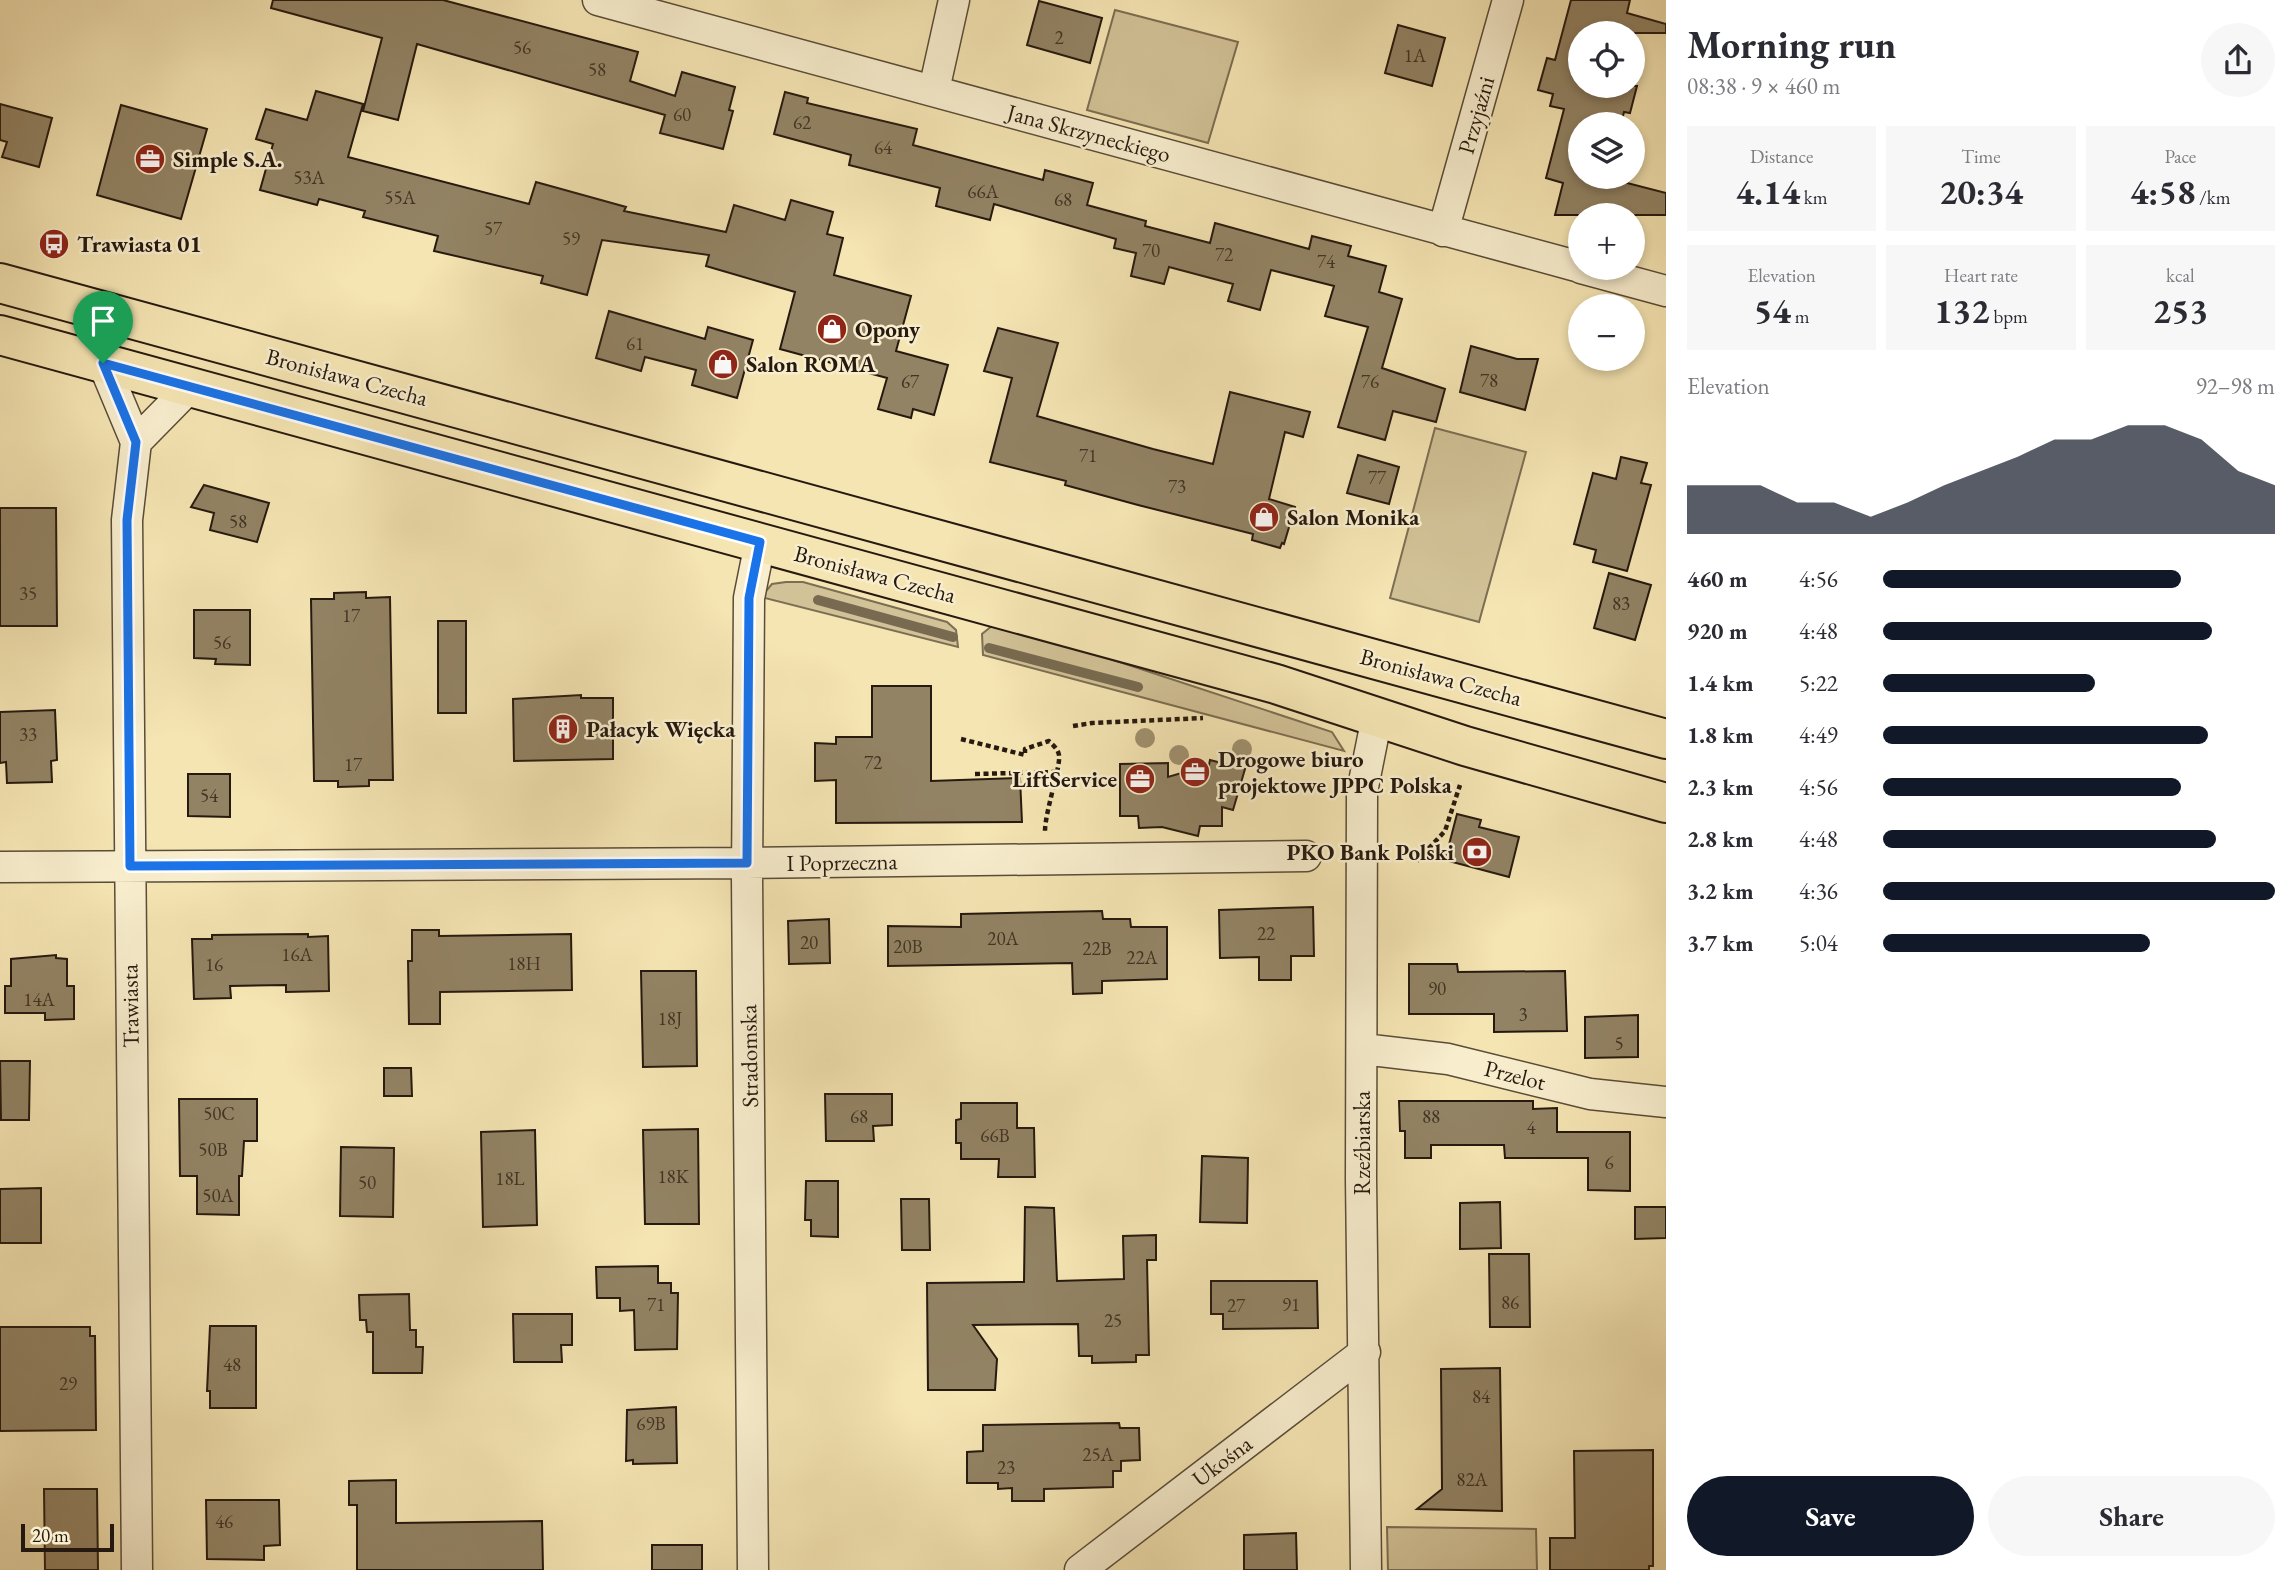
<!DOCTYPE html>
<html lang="en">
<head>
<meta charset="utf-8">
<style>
  body { margin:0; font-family:"EB Garamond",serif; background:#f7f7f7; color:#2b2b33; height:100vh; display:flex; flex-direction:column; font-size:26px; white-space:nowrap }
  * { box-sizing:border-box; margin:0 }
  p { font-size:23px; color:#7c7c81 }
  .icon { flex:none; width:38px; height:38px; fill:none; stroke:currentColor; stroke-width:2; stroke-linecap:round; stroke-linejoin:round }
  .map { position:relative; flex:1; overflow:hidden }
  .side { display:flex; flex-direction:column; background:#fff; width:630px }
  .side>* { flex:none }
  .tools { position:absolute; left:1568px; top:21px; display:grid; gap:14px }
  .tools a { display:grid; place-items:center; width:77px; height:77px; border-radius:50%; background:#fff; box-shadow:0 4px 10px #0003; font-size:35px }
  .scale { position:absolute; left:21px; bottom:18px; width:93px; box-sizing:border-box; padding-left:7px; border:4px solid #26190f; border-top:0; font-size:19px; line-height:24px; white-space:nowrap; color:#26190f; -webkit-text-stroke:5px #f8eece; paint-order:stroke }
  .pin { position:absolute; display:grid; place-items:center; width:60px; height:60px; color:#fff; margin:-72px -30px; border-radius:50% 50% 50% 0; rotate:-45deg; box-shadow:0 0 7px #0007 }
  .pin .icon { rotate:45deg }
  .round { display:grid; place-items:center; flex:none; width:74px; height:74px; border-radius:37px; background:#f7f7f7 }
  .headline { display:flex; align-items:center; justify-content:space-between; height:119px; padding:0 21px }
  h1 { font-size:38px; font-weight:700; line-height:52px }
  .figures { display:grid; grid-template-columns:repeat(3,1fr); gap:10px; height:119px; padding:7px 21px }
  .figures div { display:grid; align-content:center; border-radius:0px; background:#f7f7f7; text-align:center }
  .figures b { font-size:35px; font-weight:700 }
  .figures small { font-size:19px; font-weight:400 }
  .figures p { font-size:19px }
  .chart { height:196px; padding:14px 21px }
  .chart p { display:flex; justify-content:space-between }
  .chart svg { width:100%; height:126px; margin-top:7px; fill:#111827; opacity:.7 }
  .primary-button { display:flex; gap:14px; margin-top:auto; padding:14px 21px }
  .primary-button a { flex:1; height:80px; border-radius:42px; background:#111827; color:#fff; font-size:28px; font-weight:700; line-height:80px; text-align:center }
  .primary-button a+a { background:#f7f7f7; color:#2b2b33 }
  ul { padding:0 21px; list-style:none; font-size:23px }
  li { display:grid; grid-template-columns:112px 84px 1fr; align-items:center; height:52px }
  li i { height:18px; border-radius:9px; background:#111827 }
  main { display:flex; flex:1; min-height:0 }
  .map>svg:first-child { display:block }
</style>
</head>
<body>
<main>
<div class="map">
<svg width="1666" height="1570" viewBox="0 0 1666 1570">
  <rect width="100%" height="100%" fill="#f5e5b3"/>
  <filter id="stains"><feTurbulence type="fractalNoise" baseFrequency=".00286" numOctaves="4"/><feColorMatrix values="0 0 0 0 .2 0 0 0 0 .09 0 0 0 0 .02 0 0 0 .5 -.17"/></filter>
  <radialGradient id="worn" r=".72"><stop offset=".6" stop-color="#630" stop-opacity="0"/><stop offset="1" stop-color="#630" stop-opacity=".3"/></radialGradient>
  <path fill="#d2c297" stroke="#7c6e53" stroke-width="2" d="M1115,10L1238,42L1208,143L1087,110Z
    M1435,428L1526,452L1479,622L1390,598Z
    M786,582H803L947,622L956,630L958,647L761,597L772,584Z
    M993,625L1083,650L1332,732L1344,751L983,655L982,634Z
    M1387,1527L1536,1529L1537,1570H1388Z"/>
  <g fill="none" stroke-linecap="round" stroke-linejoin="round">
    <path stroke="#786a50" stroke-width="10" d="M818,600L953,637
      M989,648L1138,687"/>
  </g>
  <path fill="#928364" stroke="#26190f" stroke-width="2" d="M273,0H443L638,52L630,81L675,96L682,72L735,87L729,110L733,111L723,149L660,133L665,115L417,44L398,120L363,111L382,38L271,8Z
    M1571,0H1630L1627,13L1666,24V33H1580V86H1637L1630,113L1624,112L1621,124H1580V177H1604L1666,193V215H1555L1563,183L1546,178L1564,109L1550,106L1553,94L1538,90L1547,58L1555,60Z
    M1039,1L1102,18L1090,63L1027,45Z
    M1398,25L1445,38L1432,86L1385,73Z
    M316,91L363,104L348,157L529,204L536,182L626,207L624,211L726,232L734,205L785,220L791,200L833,212L827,234L843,238L834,275L911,296L896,351L948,365L934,415L913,409L911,418L878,409L887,378L780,349L795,292L706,266L709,255L602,240L587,295L541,283L543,276L434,251L438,236L363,217L365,211L319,199L317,205L260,190L273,144L256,139L266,109L307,120Z
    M785,92L808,98L807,103L917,129L913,145L1043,180L1045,170L1093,183L1087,205L1146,221L1145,226L1210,243L1215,223L1309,249L1312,236L1351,246L1348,256L1386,266L1379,292L1402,299L1382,368L1445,389L1436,422L1393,411L1385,440L1338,427L1368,327L1325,316L1334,286L1271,270L1260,310L1228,301L1233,284L1169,267L1164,284L1131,276L1136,253L1114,248L1116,239L994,204L990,220L936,206L940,188L849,165L851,155L774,134Z
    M0,104L52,118L39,167L2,157L7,142L0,140Z
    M121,105L207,129L181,219L97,195Z
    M609,311L705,339L708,327L753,340L737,398L692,385L696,370L645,357L641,371L596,358Z
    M998,328L1058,343L1037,416L1153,449L1213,464L1230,392L1310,412L1303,437L1285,432L1269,499L1295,507L1284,544L1282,543L1280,548L1252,540L1253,534L1138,505L1065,485L1066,481L990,462L1012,378L984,371Z
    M1471,346L1517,359H1538L1525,410L1460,392Z
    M1358,455L1399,467L1389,504L1347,493Z
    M1621,457L1647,463L1641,483L1651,485L1627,571L1593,562L1596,550L1574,544L1593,473L1616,479Z
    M204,485L269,503L257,542L210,530L214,513L191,507Z
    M0,508H56L57,626H0Z
    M1609,573L1651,585L1635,640L1594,628Z
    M366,592V598L390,597L393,780H369V786L338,787V781H314L311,599H334V593Z
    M194,610H250V665L215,664L216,659L194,658Z
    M438,621H466V713H438Z
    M872,686H931V781L1020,778L1022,822L836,823V780L815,781V743L836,744V737H872Z
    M581,695V698H613V759L514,761L513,699Z
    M55,710L57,760L51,761L52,782L7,783L6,762L0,763V712Z
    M1210,760L1245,769L1233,810L1222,807V826H1200L1198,836L1162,827L1139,828L1138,816H1120V764L1168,763V777L1209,765Z
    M188,774H230V817L188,816Z
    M1457,814L1481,820L1479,827L1519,837L1509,877L1445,860Z
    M1313,907L1314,956H1291V980H1259V957L1220,958L1219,910Z
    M1102,911L1103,919H1130L1131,927H1167V979L1102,981V993L1073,994L1072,963L888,966V926L961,927V914Z
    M829,919L830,963L789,964L788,921Z
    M412,930H439V936L571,934L572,990L440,992V1024H409L408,961H412Z
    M308,934V937L328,936L329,991L286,992V985L230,986L231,998L194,999L192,939H212V935Z
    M56,955V958L67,959V986H74V1019L45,1020V1013H5V986H11V959Z
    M1409,964H1457L1458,972L1565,971L1567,1031L1494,1032V1014H1409Z
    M641,971H696L697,1066L643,1067Z
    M1638,1015V1057L1585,1058V1017Z
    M0,1061H30L29,1120H1Z
    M384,1068H411L412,1096H384Z
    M825,1094H892V1125L873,1126L874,1141H826Z
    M179,1099H257V1141H244L242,1176H239V1215L197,1214V1176H180Z
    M1399,1101H1533V1109L1557,1108V1132H1630V1191L1588,1190V1158H1505L1504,1145H1431V1158H1405V1131H1400Z
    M961,1103H1017V1128H1034L1035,1177H998L999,1159H961V1143H956V1120L961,1119Z
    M698,1129L699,1224H645L643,1130Z
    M535,1130L537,1225L483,1227L481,1132Z
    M341,1147L394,1148L393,1217L340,1216Z
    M1202,1156L1248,1158L1247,1223L1200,1222Z
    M806,1181H838V1237L811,1236V1220H805Z
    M41,1188V1243H0V1189Z
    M901,1199H929L930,1250H902Z
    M1500,1202L1501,1248L1460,1249V1203Z
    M1025,1207L1054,1208L1057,1281L1124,1279L1123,1236L1156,1235V1260H1147L1149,1355H1136V1362L1092,1363V1356H1079L1078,1324L973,1325L997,1359L995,1390H928L927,1283L1024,1282Z
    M1635,1207H1666V1238L1635,1239Z
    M1489,1254H1529L1530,1327H1490Z
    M658,1266V1283H671V1293H678L677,1349L635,1350L634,1310L620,1311V1298H597L596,1267Z
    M1211,1281H1317L1318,1328L1223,1329V1314H1211Z
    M409,1294L410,1330H416V1347H423L422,1373H373V1332H367L366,1320H360L359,1295Z
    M513,1314H572V1345H561L562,1362H514Z
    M210,1326H256V1408H210V1391H207Z
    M0,1327H90V1336H95L96,1430L0,1431Z
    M1500,1368L1502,1511L1417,1509L1442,1489L1441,1369Z
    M676,1407L677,1463L633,1464V1460L626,1461L627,1410Z
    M1119,1423L1120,1428H1139L1140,1460L1121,1461V1471H1113V1487L1044,1489V1501H1012V1488L998,1489V1483H967V1452L983,1451V1425Z
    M1653,1450V1566H1649V1570H1550V1538H1575L1574,1451Z
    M396,1480V1523L542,1521L543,1570H357V1505H349V1481Z
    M44,1489H97L98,1570H45Z
    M206,1500H279L280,1545L264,1546V1560L207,1559Z
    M1296,1533L1297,1570H1244V1535Z
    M652,1545H702V1570H652Z"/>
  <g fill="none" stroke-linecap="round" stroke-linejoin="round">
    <g stroke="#5a4c38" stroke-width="33">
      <path id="street" d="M598,0L1580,267
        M934,90L954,0
        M1443,231L1508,0
        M1581,268L1666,291
        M103,363L136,442L127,520L137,1570
        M136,442L190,387
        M0,867L747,863L1306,856
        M1363,1049L1448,1059L1590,1094L1666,1102
        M753,1570L747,877L749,598L760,543
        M1080,1570L1365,1352
        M1366,1570L1361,1179L1362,792L1377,717"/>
    </g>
    <g stroke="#26190f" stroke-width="42">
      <path id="primary" d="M0,283L1666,739
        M0,335L1276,684L1465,746L1666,803"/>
    </g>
    <path stroke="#26190f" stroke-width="4.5" stroke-dasharray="5 3.5" stroke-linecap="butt" d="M1073,726L1092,723L1203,718
      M961,739L1025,755V749L1049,741C1053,745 1058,749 1059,755C1061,766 1045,812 1045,831
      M975,774L1055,772
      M1417,861L1445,831L1460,785"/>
    <use href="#street" stroke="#f8eece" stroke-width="30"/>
    <use href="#primary" stroke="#f5e5b3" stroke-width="38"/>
  </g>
  <g fill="#a0916f">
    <circle cx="1145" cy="738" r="10"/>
    <circle cx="1242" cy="749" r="10"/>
    <circle cx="1179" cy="755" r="10"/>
  </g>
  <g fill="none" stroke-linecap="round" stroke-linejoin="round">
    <g stroke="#fff" stroke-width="14">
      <path id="route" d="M103,363L760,542L749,598L747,863L130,866L127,520L136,442Z"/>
    </g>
    <use href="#route" stroke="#1a73e8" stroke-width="9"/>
  </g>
  <defs>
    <g id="office-disc" transform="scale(1.575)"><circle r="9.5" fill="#8f2418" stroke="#f8eece"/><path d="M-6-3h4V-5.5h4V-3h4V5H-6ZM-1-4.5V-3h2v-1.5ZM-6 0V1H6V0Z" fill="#fff"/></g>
    <g id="bus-disc" transform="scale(1.575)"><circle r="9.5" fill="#8f2418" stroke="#f8eece"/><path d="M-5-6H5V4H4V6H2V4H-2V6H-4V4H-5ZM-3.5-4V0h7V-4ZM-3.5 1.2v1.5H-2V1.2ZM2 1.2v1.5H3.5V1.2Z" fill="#fff"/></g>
    <g id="shop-disc" transform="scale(1.575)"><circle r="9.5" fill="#8f2418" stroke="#f8eece"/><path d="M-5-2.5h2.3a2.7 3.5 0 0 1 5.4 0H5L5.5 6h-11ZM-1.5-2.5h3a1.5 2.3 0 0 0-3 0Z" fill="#fff"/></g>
    <g id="building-disc" transform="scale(1.575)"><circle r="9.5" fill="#8f2418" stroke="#f8eece"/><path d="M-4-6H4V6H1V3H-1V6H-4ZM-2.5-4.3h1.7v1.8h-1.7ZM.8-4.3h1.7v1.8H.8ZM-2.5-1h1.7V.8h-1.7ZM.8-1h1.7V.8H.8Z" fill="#fff"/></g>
    <g id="bank-disc" transform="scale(1.575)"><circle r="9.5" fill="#8f2418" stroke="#f8eece"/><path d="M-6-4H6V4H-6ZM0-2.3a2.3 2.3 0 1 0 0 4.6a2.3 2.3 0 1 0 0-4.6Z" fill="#fff"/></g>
  </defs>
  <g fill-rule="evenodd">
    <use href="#office-disc" x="150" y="159"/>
    <use href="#bus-disc" x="54" y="244"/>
    <use href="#shop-disc" x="832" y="329"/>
    <use href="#shop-disc" x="723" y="364"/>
    <use href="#shop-disc" x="1264" y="517"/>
    <use href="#building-disc" x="563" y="729"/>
    <use href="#office-disc" x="1195" y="772"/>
    <use href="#office-disc" x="1140" y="779"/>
    <use href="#bank-disc" x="1477" y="852"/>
  </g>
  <g text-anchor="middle" stroke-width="5" stroke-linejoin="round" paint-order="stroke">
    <g font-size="19" fill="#413424">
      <text x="1059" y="44">2</text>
      <text x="522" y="54">56</text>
      <text x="1415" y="62">1A</text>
      <text x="597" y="76">58</text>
      <text x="682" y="121">60</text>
      <text x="802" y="129">62</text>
      <text x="883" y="154">64</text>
      <text x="309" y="184">53A</text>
      <text x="983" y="198">66A</text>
      <text x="400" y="204">55A</text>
      <text x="1063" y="206">68</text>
      <text x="493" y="235">57</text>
      <text x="571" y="245">59</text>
      <text x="1151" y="257">70</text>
      <text x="1224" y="261">72</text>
      <text x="1326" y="268">74</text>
      <text x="635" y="350">61</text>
      <text x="1489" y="387">78</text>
      <text x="910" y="388">67</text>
      <text x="1370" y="388">76</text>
      <text x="1088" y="462">71</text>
      <text x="1377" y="484">77</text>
      <text x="1177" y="493">73</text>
      <text x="238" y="528">58</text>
      <text x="28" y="600">35</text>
      <text x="1621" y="610">83</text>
      <text x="351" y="622">17</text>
      <text x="222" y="649">56</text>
      <text x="28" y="741">33</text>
      <text x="873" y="769">72</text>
      <text x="353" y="771">17</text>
      <text x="209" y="802">54</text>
      <text x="1266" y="940">22</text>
      <text x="1003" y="945">20A</text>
      <text x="809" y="949">20</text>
      <text x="908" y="953">20B</text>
      <text x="1097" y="955">22B</text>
      <text x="297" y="961">16A</text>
      <text x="1142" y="964">22A</text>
      <text x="524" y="970">18H</text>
      <text x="214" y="971">16</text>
      <text x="1437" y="995">90</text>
      <text x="39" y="1006">14A</text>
      <text x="1523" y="1021">3</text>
      <text x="670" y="1025">18J</text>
      <text x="1619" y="1050">5</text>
      <text x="219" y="1120">50C</text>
      <text x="859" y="1123">68</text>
      <text x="1431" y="1123">88</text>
      <text x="1531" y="1134">4</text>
      <text x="995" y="1142">66B</text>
      <text x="213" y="1156">50B</text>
      <text x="1609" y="1169">6</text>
      <text x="673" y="1183">18K</text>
      <text x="510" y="1185">18L</text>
      <text x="367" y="1189">50</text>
      <text x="218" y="1202">50A</text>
      <text x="1510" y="1309">86</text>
      <text x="656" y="1311">71</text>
      <text x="1291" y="1311">91</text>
      <text x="1236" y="1312">27</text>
      <text x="1113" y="1327">25</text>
      <text x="232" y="1371">48</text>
      <text x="68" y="1390">29</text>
      <text x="1481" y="1403">84</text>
      <text x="651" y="1430">69B</text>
      <text x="1098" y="1461">25A</text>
      <text x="1006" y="1474">23</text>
      <text x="1472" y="1486">82A</text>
      <text x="224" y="1528">46</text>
    </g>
    <g font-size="23" fill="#26190f" stroke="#f8eece">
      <text transform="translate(1476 115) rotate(-74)" y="8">Przyjaźni</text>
      <text transform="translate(1089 133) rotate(15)" y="8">Jana Skrzyneckiego</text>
      <text transform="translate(347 377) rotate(15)" y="8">Bronisława Czecha</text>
      <text transform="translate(875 574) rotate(15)" y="8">Bronisława Czecha</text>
      <text transform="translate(1441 677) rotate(15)" y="8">Bronisława Czecha</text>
      <text transform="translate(842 862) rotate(-1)" y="8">I Poprzeczna</text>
      <text transform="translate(130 1006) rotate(-91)" y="8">Trawiasta</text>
      <text transform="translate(749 1056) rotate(-91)" y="8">Stradomska</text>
      <text transform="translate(1515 1075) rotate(14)" y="8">Przelot</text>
      <text transform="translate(1362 1143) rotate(-90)" y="8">Rzeźbiarska</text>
      <text transform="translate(1222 1461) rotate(-37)" y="8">Ukośna</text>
    </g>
    <g font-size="23" font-weight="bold" fill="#26190f" stroke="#f8eece" text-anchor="start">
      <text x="173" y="167">Simple S.A.</text>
      <text x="77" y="252">Trawiasta 01</text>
      <text x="855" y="337">Opony</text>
      <text x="746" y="372">Salon ROMA</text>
      <text x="1287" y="525">Salon Monika</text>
      <text x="586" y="737">Pałacyk Więcka</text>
      <text x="1218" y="767">Drogowe biuro<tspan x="1218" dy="26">projektowe JPPC Polska</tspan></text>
      <text x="1117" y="787" text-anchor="end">LiftService</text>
      <text x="1454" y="860" text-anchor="end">PKO Bank Polski</text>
    </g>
  </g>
  <rect width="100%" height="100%" filter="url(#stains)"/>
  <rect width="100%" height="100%" fill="url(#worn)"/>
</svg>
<div class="tools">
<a><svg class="icon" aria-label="locate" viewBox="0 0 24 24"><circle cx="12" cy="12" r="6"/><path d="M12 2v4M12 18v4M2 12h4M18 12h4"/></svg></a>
<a><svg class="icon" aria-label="layers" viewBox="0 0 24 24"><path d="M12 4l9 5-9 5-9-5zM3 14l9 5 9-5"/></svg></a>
<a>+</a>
<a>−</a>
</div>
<div class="scale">20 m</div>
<div class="pin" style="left:103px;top:363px;background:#1e9e55"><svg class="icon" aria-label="arrive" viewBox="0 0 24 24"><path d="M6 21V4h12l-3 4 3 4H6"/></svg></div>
</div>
<section class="side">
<div class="headline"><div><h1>Morning run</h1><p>08:38 · 9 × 460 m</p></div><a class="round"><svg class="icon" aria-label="share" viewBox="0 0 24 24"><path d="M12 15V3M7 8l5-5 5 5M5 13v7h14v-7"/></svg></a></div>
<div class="figures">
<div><p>Distance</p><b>4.14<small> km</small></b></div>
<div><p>Time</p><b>20:34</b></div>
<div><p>Pace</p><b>4:58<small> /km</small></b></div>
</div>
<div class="figures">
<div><p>Elevation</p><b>54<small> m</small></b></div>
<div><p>Heart rate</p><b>132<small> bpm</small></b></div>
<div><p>kcal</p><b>253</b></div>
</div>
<div class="chart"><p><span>Elevation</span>92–98 m</p>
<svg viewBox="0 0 160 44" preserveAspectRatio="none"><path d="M0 44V27L10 27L20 27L30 33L40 33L50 38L60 33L70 27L80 22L90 17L100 11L110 11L120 6L130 6L140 11L150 22L160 27V44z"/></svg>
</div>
<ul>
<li><b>460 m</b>4:56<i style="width:76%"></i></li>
<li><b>920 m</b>4:48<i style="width:84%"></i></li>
<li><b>1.4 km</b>5:22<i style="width:54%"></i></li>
<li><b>1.8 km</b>4:49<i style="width:83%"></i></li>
<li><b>2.3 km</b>4:56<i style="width:76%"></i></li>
<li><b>2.8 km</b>4:48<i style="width:85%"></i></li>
<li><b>3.2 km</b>4:36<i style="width:100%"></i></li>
<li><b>3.7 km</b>5:04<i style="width:68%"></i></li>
</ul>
<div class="primary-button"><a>Save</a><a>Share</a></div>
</section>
</main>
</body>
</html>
